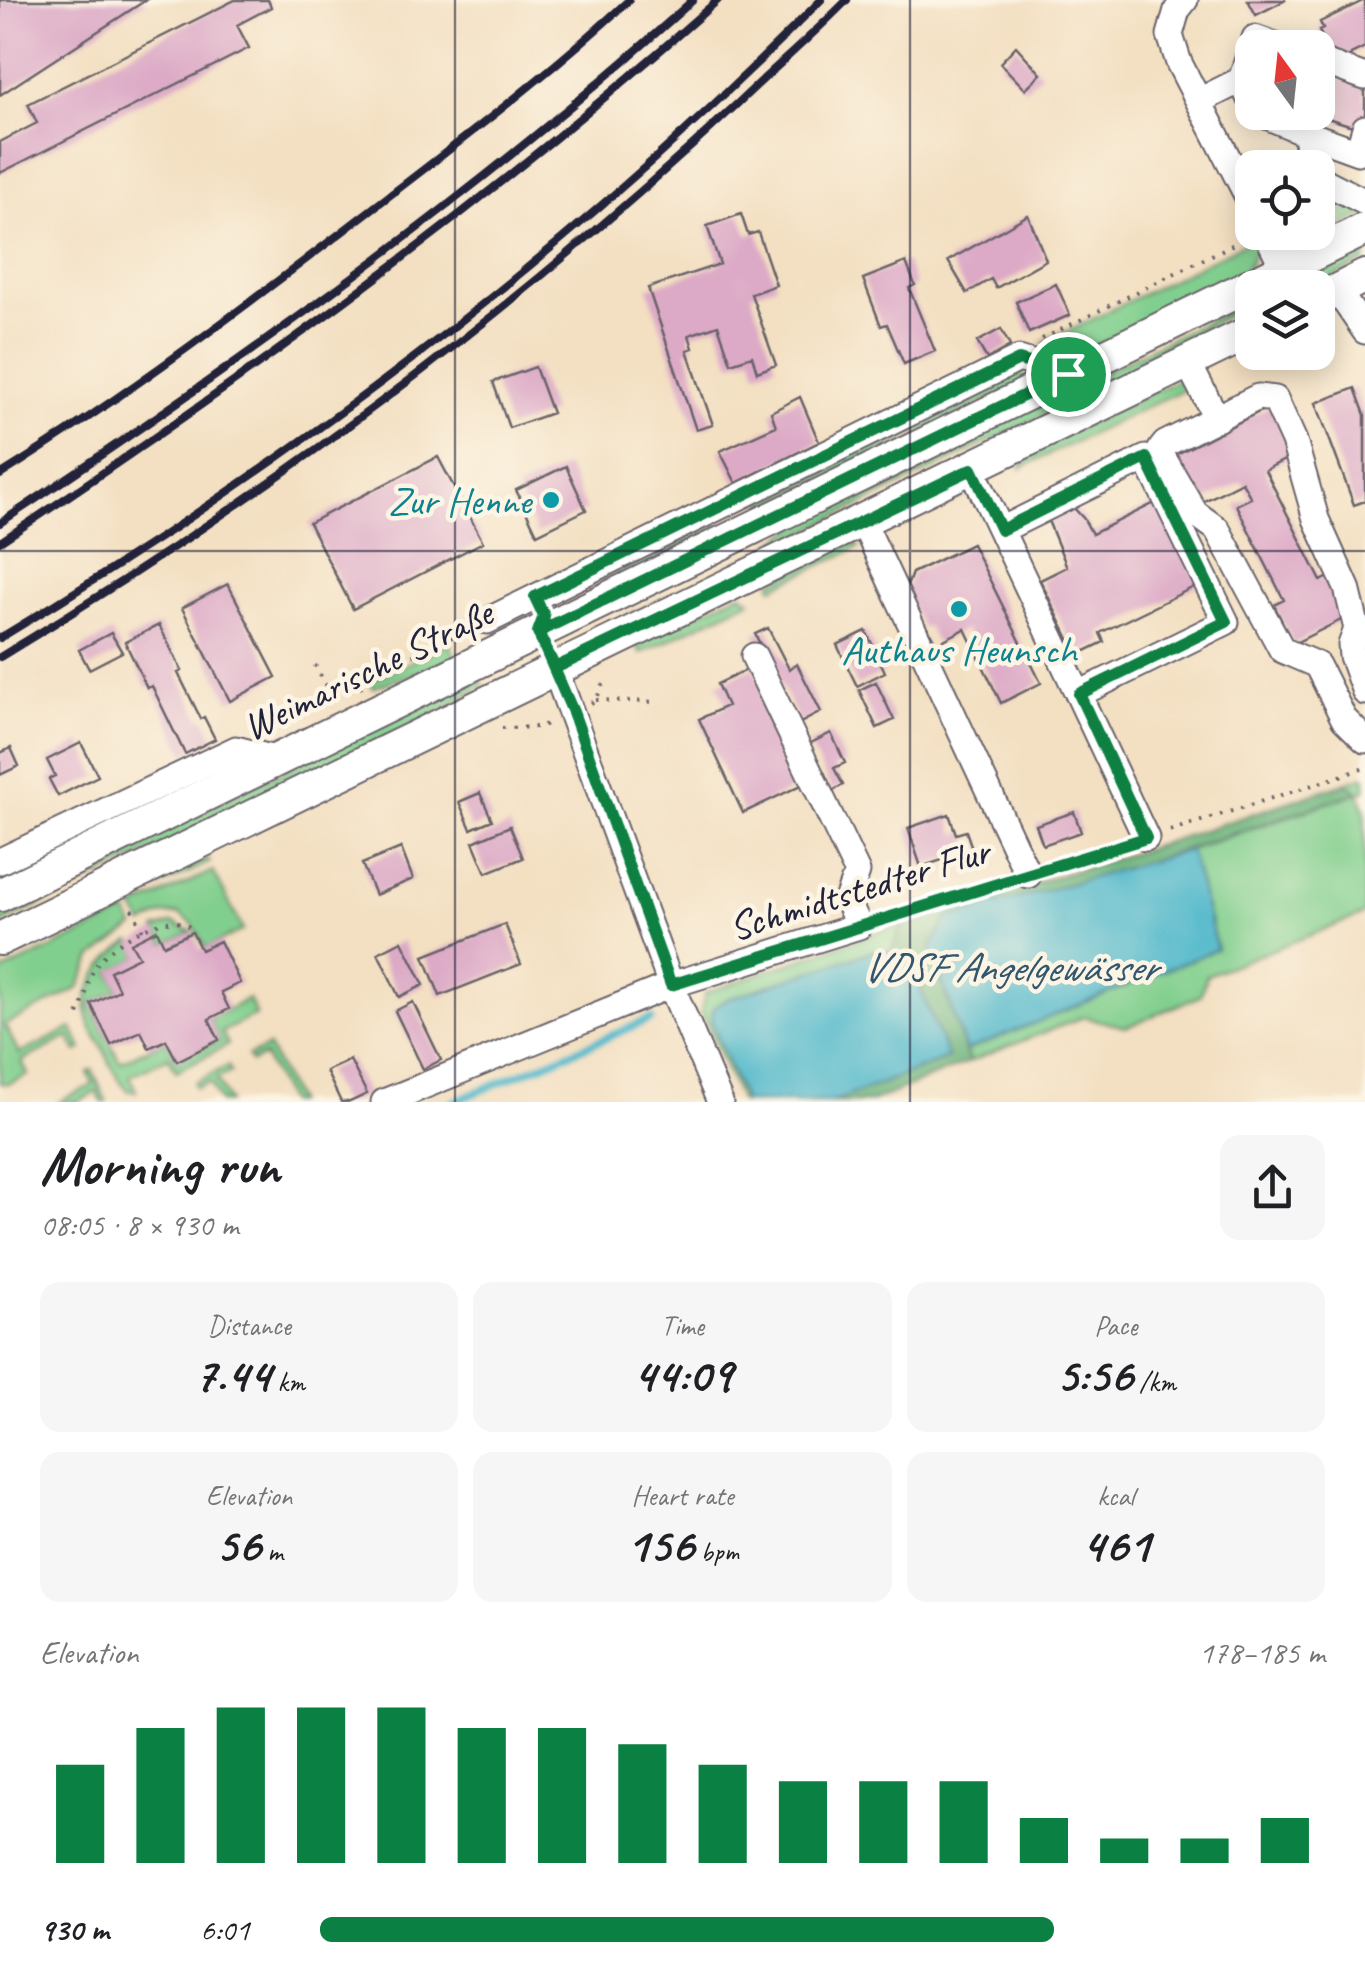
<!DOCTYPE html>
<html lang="en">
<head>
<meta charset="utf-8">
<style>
  body { margin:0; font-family:Caveat,sans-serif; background:#f6f6f6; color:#202124; height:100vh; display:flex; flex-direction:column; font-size:38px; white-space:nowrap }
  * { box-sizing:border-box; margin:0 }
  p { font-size:32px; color:#757577 }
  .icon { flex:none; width:55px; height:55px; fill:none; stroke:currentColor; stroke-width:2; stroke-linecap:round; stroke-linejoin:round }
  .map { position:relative; height:1102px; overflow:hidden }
  .side { display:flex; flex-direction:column; background:#fff; flex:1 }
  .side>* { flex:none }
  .needle { width:65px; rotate:345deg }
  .buttons { position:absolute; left:1235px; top:30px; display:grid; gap:20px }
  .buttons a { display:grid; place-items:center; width:100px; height:100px; border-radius:20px; background:#fff; box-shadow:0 5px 25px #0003; font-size:50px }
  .pin { position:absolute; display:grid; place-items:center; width:85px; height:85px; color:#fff; margin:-42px; border:5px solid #fff; border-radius:50%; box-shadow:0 2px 10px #0007 }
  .round { display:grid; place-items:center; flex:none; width:105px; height:105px; border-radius:20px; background:#f6f6f6 }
  .summary { display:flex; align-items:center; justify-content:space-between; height:170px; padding:0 40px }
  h1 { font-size:55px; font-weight:700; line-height:75px }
  .metrics { display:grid; grid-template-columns:repeat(3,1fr); gap:15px; height:170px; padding:10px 40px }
  .metrics div { display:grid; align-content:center; border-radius:20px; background:#f6f6f6; text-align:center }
  .metrics b { font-size:50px; font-weight:700 }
  .metrics small { font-size:28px; font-weight:400 }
  .metrics p { font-size:28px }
  .chart { height:280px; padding:20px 40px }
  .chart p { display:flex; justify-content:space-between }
  .chart svg { width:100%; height:180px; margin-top:10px; stroke:#0b8043; stroke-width:6 }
  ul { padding:0 40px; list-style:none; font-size:32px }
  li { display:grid; grid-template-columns:160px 120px 1fr; align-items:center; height:75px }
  li i { height:25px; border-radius:12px; background:#0b8043 }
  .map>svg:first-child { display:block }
</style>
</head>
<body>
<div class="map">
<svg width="1365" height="1102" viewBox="0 0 1365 1102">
  <rect width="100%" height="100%" fill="#fcf5e5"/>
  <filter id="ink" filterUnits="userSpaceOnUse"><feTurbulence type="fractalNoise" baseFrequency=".01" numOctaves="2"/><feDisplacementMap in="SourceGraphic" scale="20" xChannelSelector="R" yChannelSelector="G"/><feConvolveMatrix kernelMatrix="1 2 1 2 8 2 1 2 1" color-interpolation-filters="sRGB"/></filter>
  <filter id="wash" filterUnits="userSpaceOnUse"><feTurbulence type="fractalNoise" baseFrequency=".0048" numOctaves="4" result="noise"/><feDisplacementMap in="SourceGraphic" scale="40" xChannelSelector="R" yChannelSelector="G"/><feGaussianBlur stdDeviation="2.25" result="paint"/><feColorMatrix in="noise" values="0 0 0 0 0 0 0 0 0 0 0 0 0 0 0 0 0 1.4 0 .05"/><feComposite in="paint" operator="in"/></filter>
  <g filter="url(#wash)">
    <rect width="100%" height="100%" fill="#f3dfc1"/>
    <path fill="#81cf8e" stroke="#527864" stroke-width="2.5" d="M1365,189V215C1342,226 1315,243 1289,233L1318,232V212Z
      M1257,237V249L1245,271L1090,349L1045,343Z
      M1365,244V261L1323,282L1316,280L1314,270Z
      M1252,299V303L1202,329L1184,346L624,621L623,618L762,550L823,509Z
      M1017,370L1027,381L764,505L762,500L769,492Z
      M1176,381L1190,386L1021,468L1027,453Z
      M947,492L961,497L886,533L883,530L885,525Z
      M718,524L719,529L605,585L602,579Z
      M850,540L859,547L773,587L771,582Z
      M740,593L751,600L641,653L636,644Z
      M449,643L456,658L373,688L370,682Z
      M479,676L483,685L441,711L0,924V909Z
      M1365,776V790L1359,793L1365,812V914L1207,975L1200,996L1126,1027L1083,1017L969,1062L966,1051L1217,949L1190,850L1357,793L1345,783Z
      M208,859L210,862L0,964V953L163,874Z
      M213,871L243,930L206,948L192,923L179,914L162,915L143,924L134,908Z
      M127,912L134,927L92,958L79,988L5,1025L19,1054L72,1028L82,1049L77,1052L69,1037L22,1061L28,1075L9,1084L0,1083V973Z
      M173,923L192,932L164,945L156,929Z
      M902,923L892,952L873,951L728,999L714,1007L711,1022L744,1102H740L701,1011L705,993Z
      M131,941L139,957L110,972L119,990L91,1004L120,1062L166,1040L177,1060L219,1041L209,1019L249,999L256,1015L222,1032L228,1045L176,1071L169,1057L130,1076L136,1091H129C117,1079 111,1065 104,1050C99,1041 92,1031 89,1022C79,989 106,957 131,941Z
      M268,1047L296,1102H288L264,1056L251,1062L248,1056Z
      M228,1066L231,1072L217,1079L229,1102H220L210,1082L196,1088L194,1083Z
      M92,1070L107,1102H102L97,1092L77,1102H58L93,1085L88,1072Z"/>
    <path fill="#68b279" stroke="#456a5a" stroke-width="2.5" d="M1345,783L1359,792L1144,863L931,950L969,1062L871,1102H832L948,1058L908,958L892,952L902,923L1146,849Z"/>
    <path fill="#4db7cb" stroke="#386c83" stroke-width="2.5" d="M1190,850L1217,949L966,1051L931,949L948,918Z
      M873,951L892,952L908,958L948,1058L832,1102H744L711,1021L714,1007L728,999Z"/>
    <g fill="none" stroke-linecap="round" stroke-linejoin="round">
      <path stroke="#4db7cb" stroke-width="8" d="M453,1102L651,1019"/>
    </g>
    <g id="blocks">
      <path fill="#dca9c6" d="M0,0H146L0,95Z
        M235,0H268L271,7L237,25L249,48L0,173V142L37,123L28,104Z
        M1248,0H1286L1256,15Z
        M1365,0V47L1351,54L1342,80L1365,87V130L1318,115V70L1320,71L1328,47L1319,31L1323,29L1320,22Z
        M1016,46L1041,74L1025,89L1000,63Z
        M741,214L748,235L758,232L776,285L751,294L776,365L757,372L752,356L731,363L718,325L689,335L693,348L687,350L713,425L696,430L648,288L720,264L707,226Z
        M1028,215L1046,260L996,288L991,279L967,293L948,261Z
        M906,262L915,285L909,288L935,351L904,364L887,324L881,326L863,279Z
        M1056,284L1070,315L1029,333L1016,302Z
        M1001,329L1010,346L987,359L977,342Z
        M535,367L552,413L509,428L493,382Z
        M1355,388L1365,415V501L1354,505L1316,403Z
        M800,397L819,442L736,483L720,451L776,426L771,412Z
        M1271,406L1296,454L1265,470L1321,581L1331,576L1351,615L1293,644L1274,605L1284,600L1236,505L1251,498L1242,482L1198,504L1173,456Z
        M438,457L483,542L353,609L309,523Z
        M566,466L586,510L537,534L516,490Z
        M1159,501L1200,584L1100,633L1104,642L1077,655L1040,580L1067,567L1047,518L1072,506L1084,519L1092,534Z
        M972,544L1041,683L1001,703L965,629L936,644L927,626L922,628L905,592L912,573Z
        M228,584L276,677L230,701L182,608Z
        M159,625L182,671L178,673L201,719L204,717L215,739L185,754L152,686L147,688L125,642Z
        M768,628L789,669L797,664L821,712L800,723L755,634Z
        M866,631L885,672L857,686L837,645Z
        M111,633L122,652L89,669L79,650Z
        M753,667L808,782L743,813L699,719L727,706L717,684Z
        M876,682L894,720L877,728L859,690Z
        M831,733L845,763L834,768L843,785L832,791L809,744Z
        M81,743L98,776L58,796L49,779L55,776L47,760Z
        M11,748L19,766L0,775V753Z
        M480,793L492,820L471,829L459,802Z
        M1074,812L1081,832L1043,845L1036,825Z
        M949,814L956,834L966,831L974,854L952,861L951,857L921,867L908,828Z
        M510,826L523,858L486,873L473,842Z
        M401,848L413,879L375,895L362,864Z
        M505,924L521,964L440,996L424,956Z
        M157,930L164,945L192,932L201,950L220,941L240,983L221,992L229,1009L209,1019L219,1040L177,1061L166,1040L149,1048L141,1031L111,1045L91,1004L119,990L110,971L139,957L131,943Z
        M402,941L424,985L399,997L378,953Z
        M413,1002L441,1060L423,1069L395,1011Z
        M350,1060L367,1094L350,1102H341L326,1071Z"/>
    </g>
  </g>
  <g filter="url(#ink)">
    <use href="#blocks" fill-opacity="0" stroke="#6b646a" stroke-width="2.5"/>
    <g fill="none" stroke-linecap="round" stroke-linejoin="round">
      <g stroke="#6b646a" stroke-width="29">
        <path id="minor" d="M1185,0L1177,10L1170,35L1179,63L1252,205
          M1318,60L1365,77
          M1241,80L1255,38L1283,48
          M1199,101L1241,80L1248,95
          M1257,112L1311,135L1301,168
          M1311,135L1358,152L1365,128
          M1318,178L1365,202
          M1266,232L1284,269
          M1337,290L1365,331
          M1188,363L1217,419
          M972,469L1146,838
          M862,520L1028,875
          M1001,530L1146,458L1226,622L1079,694
          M487,621L1019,359L1068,374
          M555,669L671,985L720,1102
          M1365,692L1352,656L1351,645L1357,629L1347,588L1316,519L1294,441L1275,399L1258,397L1165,444L1161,449L1162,456L1195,513L1217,529L1282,650L1317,665L1344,719L1365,740
          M0,861L236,749L279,760
          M384,1102L671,985L859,926L847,900L857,872L754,656"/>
      </g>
      <g stroke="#6b646a" stroke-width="36">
        <path id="major" d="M1318,300L1365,276
          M0,895L1365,229
          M0,939L1252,331"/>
      </g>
      <path stroke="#6b646a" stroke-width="4" stroke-dasharray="2.5 8" stroke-linecap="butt" d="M1042,339L1244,239
        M315,665L334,701
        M360,688L368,677L465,631
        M596,700L656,702
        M591,703L596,700L606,678
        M502,728L540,727L551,722
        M1170,831L1365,768
        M1050,868L1122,846
        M132,909L143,931
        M883,918L1003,883
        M78,1014C86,1000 87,983 94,969C106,945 173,903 193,931"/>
      <use href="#minor" stroke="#fff" stroke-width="25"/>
      <use href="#major" stroke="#fff" stroke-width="32"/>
      <path stroke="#22223b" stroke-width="8" d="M0,475C126,396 246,306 364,215C454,146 546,77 629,0
        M0,523C240,363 479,194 693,0
        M0,542C250,376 493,200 718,0
        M0,638C298,459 577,247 821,0
        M0,657C264,498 512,315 737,104C773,69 812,36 847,0"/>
    </g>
  </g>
  <g fill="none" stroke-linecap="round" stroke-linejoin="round" filter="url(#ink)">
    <g stroke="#fff" stroke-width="20">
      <path id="route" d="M1068,374L1019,360L535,597L544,616L538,632L555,668L972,469L1001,530L1146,458L1226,622L1079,694L1146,838L671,985L573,712L538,632L1068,374"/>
    </g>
    <use href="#route" stroke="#0b8043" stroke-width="12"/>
  </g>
  <path fill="none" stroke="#22223b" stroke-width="2.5" stroke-opacity="0.55" d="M455,0V1102M910,0V1102M0,551H1365"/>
  <g fill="#0f9aa8" stroke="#fcf5e5" stroke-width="4">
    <circle cx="551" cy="500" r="10"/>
    <circle cx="959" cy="609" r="10"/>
  </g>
  <g text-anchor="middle" stroke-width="9" stroke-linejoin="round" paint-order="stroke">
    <g font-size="40" fill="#0d838f" stroke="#fcf5e5" text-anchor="end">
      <text x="531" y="514">Zur Henne</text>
      <text x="959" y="663" text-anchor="middle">Authaus Heunsch</text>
    </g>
    <g font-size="40" fill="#22223b" stroke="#fcf5e5">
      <text transform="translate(367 669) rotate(-26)" y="14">Weimarische Straße</text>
      <text transform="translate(859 888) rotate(-17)" y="14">Schmidtstedter Flur</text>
    </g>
    <g font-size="42" font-style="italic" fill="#31566d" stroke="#fcf5e5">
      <text x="1009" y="981">VDSF Angelgewässer</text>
    </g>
  </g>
</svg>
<div class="buttons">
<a><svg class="needle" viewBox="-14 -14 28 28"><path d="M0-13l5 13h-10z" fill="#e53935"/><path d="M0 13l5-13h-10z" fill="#757577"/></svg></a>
<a><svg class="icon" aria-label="locate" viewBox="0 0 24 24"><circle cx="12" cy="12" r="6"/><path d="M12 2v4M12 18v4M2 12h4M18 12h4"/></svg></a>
<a><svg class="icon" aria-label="layers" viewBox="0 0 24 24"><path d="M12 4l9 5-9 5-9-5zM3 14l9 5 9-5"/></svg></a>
</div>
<div class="pin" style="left:1068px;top:374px;background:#1e9e55"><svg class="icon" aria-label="arrive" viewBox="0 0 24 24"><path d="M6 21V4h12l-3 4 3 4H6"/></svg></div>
</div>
<section class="side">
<div class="summary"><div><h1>Morning run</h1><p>08:05 · 8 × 930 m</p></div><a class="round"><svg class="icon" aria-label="share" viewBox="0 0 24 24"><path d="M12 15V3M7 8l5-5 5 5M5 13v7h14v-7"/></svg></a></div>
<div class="metrics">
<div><p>Distance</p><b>7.44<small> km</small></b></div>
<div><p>Time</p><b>44:09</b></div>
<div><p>Pace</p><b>5:56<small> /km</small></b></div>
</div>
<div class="metrics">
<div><p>Elevation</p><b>56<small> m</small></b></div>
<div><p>Heart rate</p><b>156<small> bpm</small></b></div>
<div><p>kcal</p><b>461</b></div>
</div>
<div class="chart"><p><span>Elevation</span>178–185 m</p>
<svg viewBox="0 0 160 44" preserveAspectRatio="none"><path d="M5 44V20M15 44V11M25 44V6M35 44V6M45 44V6M55 44V11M65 44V11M75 44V15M85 44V20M95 44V24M105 44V24M115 44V24M125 44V33M135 44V38M145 44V38M155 44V33"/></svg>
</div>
<ul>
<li><b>930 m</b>6:01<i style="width:73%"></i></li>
</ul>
</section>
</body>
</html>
